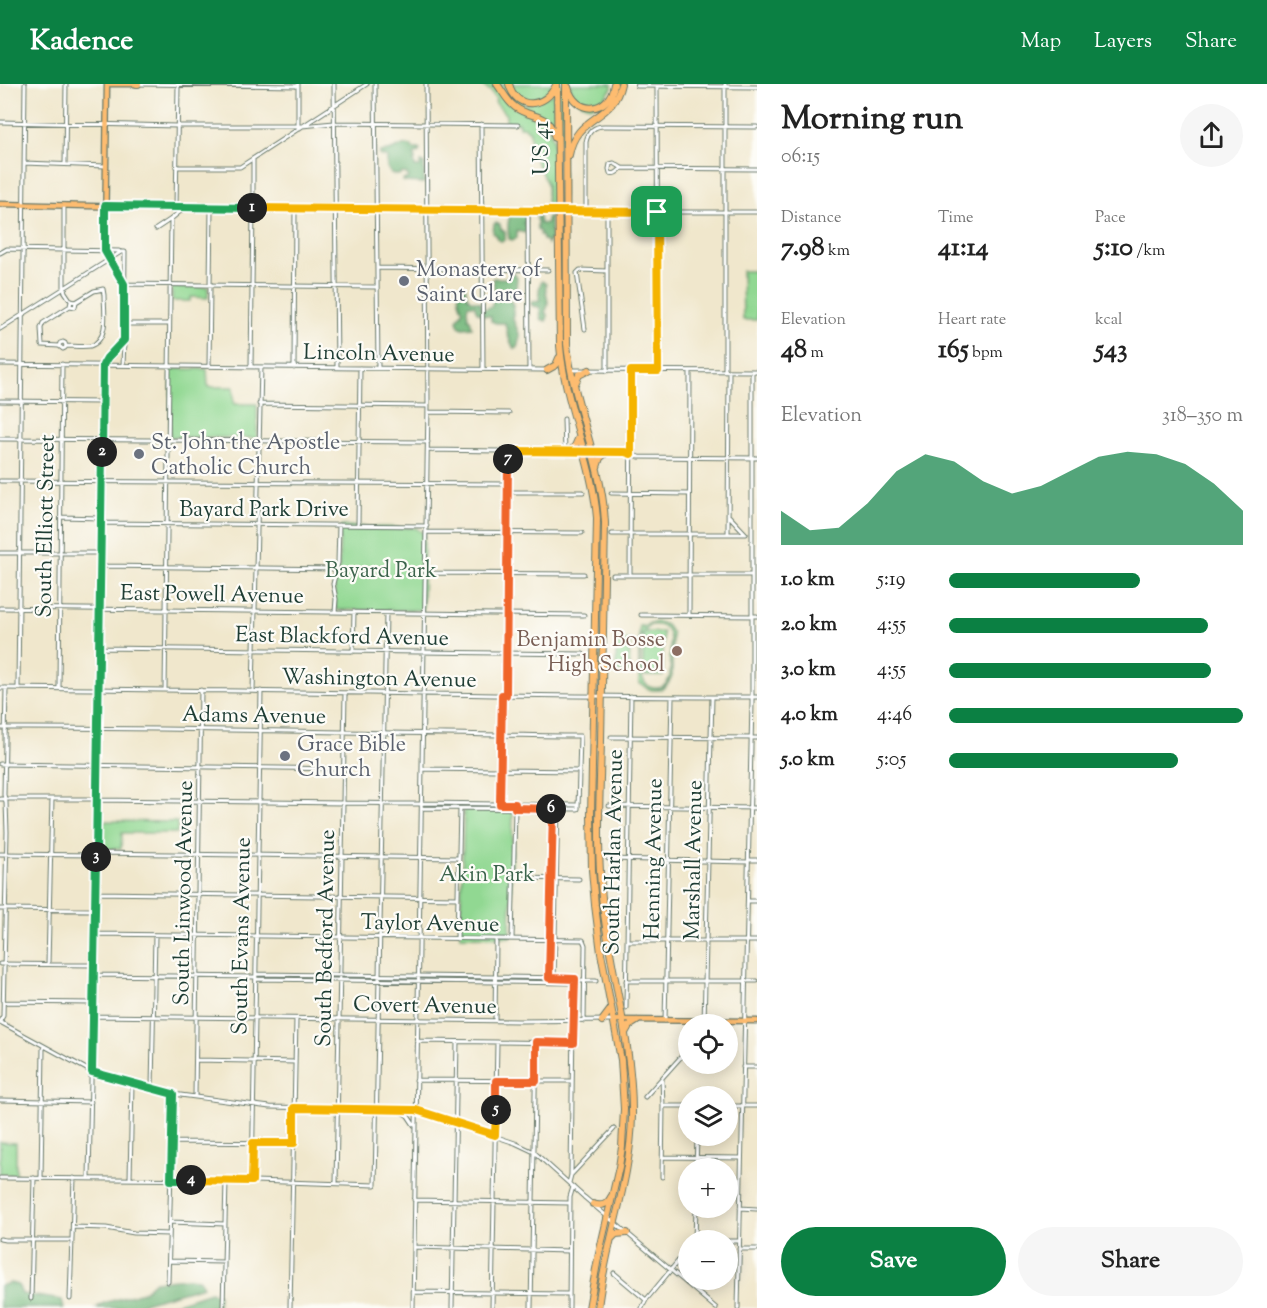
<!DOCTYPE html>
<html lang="en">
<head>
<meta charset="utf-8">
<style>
  body { margin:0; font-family:"Sorts Mill Goudy",serif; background:#f6f6f6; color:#222; height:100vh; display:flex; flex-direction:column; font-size:22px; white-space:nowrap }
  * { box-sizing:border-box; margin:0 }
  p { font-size:20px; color:#767676 }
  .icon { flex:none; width:33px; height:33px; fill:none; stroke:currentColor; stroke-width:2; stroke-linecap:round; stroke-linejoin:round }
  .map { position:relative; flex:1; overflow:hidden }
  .side { display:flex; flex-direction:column; background:#fff; width:510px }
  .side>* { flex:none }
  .buttons { position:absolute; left:678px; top:930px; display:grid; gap:12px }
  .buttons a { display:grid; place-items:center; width:60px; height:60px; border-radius:50%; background:#fff; box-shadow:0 3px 15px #0003; font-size:30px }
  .pin { position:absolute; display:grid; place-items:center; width:51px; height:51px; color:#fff; margin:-26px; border-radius:12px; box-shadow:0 3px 9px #0006 }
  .km { position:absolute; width:30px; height:30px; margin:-15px; border-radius:50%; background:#222; color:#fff; font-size:16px; line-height:30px; text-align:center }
  .round { display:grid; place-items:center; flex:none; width:63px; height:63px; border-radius:32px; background:#f6f6f6 }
  .summary { display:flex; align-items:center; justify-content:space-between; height:102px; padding:0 24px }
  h1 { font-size:33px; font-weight:800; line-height:45px }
  .stats { display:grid; grid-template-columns:repeat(3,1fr); gap:9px; height:102px; padding:6px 24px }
  .stats div { display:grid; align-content:center }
  .stats b { font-size:26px; font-weight:800 }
  .stats small { font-size:16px; font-weight:400 }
  .stats p { font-size:16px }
  .chart { height:168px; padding:12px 24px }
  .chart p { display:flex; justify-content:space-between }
  .chart svg { width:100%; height:108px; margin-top:6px; fill:#0b8043; opacity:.7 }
  .action { display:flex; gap:12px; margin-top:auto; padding:12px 24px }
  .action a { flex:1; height:69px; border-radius:36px; background:#0b8043; color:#fff; font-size:24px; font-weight:800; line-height:69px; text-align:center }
  .action a+a { background:#f6f6f6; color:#222 }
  ul { padding:0 24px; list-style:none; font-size:20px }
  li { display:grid; grid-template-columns:96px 72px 1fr; align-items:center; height:45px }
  li i { height:15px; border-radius:8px; background:#0b8043 }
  header { display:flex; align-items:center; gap:36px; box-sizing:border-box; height:84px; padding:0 30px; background:#0b8043; color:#fff }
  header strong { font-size:28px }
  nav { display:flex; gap:33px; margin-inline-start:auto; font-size:21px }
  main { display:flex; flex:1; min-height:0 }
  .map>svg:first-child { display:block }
</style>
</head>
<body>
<header>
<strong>Kadence</strong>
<nav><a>Map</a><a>Layers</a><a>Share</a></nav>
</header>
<main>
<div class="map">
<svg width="757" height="1224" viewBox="0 0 757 1224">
  <rect width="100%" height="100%" fill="#fdfcf7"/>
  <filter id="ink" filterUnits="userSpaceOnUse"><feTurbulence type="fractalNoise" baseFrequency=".0167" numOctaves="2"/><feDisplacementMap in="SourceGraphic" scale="12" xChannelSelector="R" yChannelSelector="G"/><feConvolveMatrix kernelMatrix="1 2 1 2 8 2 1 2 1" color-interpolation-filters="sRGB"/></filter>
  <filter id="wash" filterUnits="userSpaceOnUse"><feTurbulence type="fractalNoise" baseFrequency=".008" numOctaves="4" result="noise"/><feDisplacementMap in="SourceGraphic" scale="24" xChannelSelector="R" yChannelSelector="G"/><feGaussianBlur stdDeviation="1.35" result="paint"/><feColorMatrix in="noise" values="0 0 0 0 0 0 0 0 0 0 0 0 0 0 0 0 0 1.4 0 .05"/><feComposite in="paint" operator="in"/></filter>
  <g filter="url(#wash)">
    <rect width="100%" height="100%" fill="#f0e7cc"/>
    <path fill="#91d892" stroke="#588a63" stroke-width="1.5" fill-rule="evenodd" d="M481,0H495L506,17L547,40L553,55L554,107L552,121H547V100L531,67L530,47L524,43H519V39L506,38V31L495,18L496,15L490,6H488Z
      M500,0H507L525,21L553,10L555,43C543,27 529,32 515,20C509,15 505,7 500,0Z
      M511,0H552C548,13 532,22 519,13C515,10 514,5 511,0Z
      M559,0H563V113L561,94Z
      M570,0H612V4L601,19C598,20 594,22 591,22C579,21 571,11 570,0Z
      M742,187H757V236H743Z
      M172,203H208V214L191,213L190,217H172Z
      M171,285H207L208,303H234V320H257V354L170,353Z
      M342,442L416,444L424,450L423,526H336L334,499L339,484L340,443Z
      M658,538L666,541L672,549V592C669,601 662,608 652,606C647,605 643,601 639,599V541H642V544L650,539ZM650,541C674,538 670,557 670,574C670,581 672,591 668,597C666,601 661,604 657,604C634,606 641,566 641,552L643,548V592H663V548H644Z
      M616,556H630L629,588H616Z
      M464,725L513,726L510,853L460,852Z
      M99,737L177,738V749H122L121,765H99Z
      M0,1058L16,1059V1091L0,1090Z"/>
    <path fill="#74b87c" stroke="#4a7a58" stroke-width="1.5" d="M404,61L412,62L413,65H420L419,68L414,71L415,76H414L415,83H420L421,78L424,79V99L404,98L403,96L409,94L407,90L403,89L398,91L391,90L387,83V73L381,72L380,71V68L389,67Z
      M511,130H523L526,132V139H523L526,143V147L525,149L517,147V154L512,156L509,155C508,148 507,136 511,130Z
      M537,131L539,132L540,140L547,139V134L548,132L550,133L551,157L548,156V159L547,160L546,157L543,156L542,152L540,151V148L537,146V136H536Z
      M496,139L500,141L501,145L505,148V156L501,157L498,156L497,152L493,149L494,140Z
      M510,189H514L517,193L516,206L508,213L513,221V235L520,252L517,264L514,265L508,252L505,239H496L491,237V232C484,232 475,230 475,221H468L467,226L468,234L470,235L472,243L463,244L459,242L457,236L463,226C458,218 457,211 460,202H465L467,212L470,216L480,218L481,225H486L492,222L493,214L502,213V210L498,209L494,206L493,194H507Z
      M542,197L546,200C546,203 545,205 546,208C547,214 550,221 545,228L548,232L546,237L541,235L540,223L533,222L531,220L532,218L540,216C538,212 539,201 542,197Z
      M188,1194L199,1195L203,1202L127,1224H96L104,1219L143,1208L155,1197Z
      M10,1199L18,1201L22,1210L62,1216L64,1224H0V1202Z
      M210,1208L219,1210L218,1224H148L177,1219Z"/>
  </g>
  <g filter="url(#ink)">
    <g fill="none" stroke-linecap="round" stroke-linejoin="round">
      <g stroke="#687869" stroke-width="5">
        <path id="minor" d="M138,0L298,2
          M334,0L337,283
          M375,0L378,284
          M725,0V287
          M637,2L757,3
          M657,3L658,287
          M0,38L177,42H302L334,39L518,41
          M481,40L483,285
          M298,43V0
          M24,79L106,82
          M65,80L66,0
          M176,83H240L367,0
          M622,84C618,87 616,91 610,89L609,85L610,80L614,79L622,84L757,85
          M64,121V204L65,208L71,217
          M176,123L178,2
          M528,127L529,286
          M568,128H757
          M586,128V58C588,48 594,42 604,42L757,43
          M607,128V287
          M156,145L171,135L183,125
          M0,169L7,165L119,167
          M377,184L548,186
          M124,200L377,203
          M124,240H169
          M0,245L121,168
          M585,245L577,189L580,186L607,187
          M59,262L63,265L65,264L66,262L65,259L63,258L60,259L59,262L42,261L41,244L43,239L70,222L75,223L76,218L71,217L70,222
          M66,262C74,262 83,263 90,262C110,256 104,226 104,211L103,205L94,207L76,218
          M0,280L545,286
          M123,281L124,258
          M209,283L211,124
          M251,283L253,124V75
          M294,284L295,124
          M573,286L757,287
          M0,317L102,318
          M259,320L428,322
          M428,328L509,329
          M564,335L565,368
          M0,355L428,358
          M428,366L585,368
          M591,368H625L639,373L757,374
          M0,397L508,400
          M508,408H583
          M611,409L689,410
          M729,432L746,450
          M61,433L101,434
          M101,439L427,442
          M358,441L360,284
          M427,448L582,449
          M612,450H746
          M728,450L729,287
          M0,469H100
          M101,482L337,485
          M426,489L584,490
          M630,490L631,287
          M613,491H752
          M0,524L584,531
          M335,528L336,515L333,500L338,479L339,441
          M641,531L757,532
          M689,531L690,287
          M100,564L583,570
          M353,568L354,528
          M0,604C252,606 505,613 757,613
          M18,604L25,0
          M59,604L62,280
          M165,606L171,135
          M253,607L261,283
          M506,611L508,367
          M0,644C193,643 387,650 580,652L578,725L422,724
          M611,653L757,654
          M0,680L343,685
          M423,685L579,687
          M0,715H97
          M97,716L422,720
          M422,719L578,721
          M499,720L502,611
          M609,722L757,724
          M96,769L459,774
          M0,770L96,771
          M608,775L748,778
          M749,776H757
          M514,794L579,795
          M96,809L458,814
          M748,817H757
          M0,825L95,826
          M95,850L583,856L585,861L584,937
          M457,855L460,725
          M512,855L515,725
          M627,857H757
          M0,880L94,881
          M48,880L52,715
          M256,890L570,894L579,897
          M94,891L256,893
          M554,894L558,721
          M256,895L573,899L580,897H596
          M549,896L553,721
          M626,897H757
          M3,918L93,919
          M626,924L631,612
          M93,932L519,937L613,936
          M0,937L3,932L7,748L6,718L4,711L6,604
          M495,937L496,855
          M574,937L575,897
          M665,937L672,613
          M0,938L92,988L173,1010L270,1023L416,1026L515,1059L534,1068L584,1113L716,1224
          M704,940L712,613
          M417,957L573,959
          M196,976L295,978
          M743,983H757
          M662,995L663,1022L662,1093
          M416,996L572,997
          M152,1004L155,851
          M195,1012L201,606
          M645,1013L688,965
          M0,1016L91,1018
          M663,1022H688
          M728,1022H757
          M400,1027L408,1032L414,1041
          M171,1058L294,1059
          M662,1073L741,1074
          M696,1084L697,1054
          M571,1091L614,1045
          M0,1094L226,1096L375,1101L386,529
          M41,1094L43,965L44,963
          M89,1094L100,564L103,281L107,274L124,256L125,168H121
          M130,1095L132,999
          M252,1097L261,607
          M569,1099L571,1091L573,937
          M336,1100L345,609
          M414,1116L570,1119
          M740,1124L757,1125
          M170,1138L225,1140
          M73,1143L106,1144L134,1149L169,1150
          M0,1155L5,1156H71
          M695,1156L696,1124
          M728,1157H739
          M414,1163L569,1167
          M739,1165H757
          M169,1177L224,1178
          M614,1189L646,1216
          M168,1198L173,1010
          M413,1208L569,1210
          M31,1215L34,1094
          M70,1215L74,1094
          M223,1224L226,1096
          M290,1224L296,935
          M413,1224L428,322L426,0
          M452,1224L457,958
          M492,1224L497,958
          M531,1224L536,958
          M569,1224L570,1113L573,1103
          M642,1224L646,1216L688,1165
          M738,1224L752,619V287"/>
      </g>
      <g stroke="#687869" stroke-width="7">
        <path id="major" d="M107,0L105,163L107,170L124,200
          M107,0H137
          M0,120L176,124L561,127
          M614,936L757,937"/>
      </g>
      <g stroke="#687869" stroke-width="8">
        <path id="highway" d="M137,0H138
          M497,0C503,8 507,17 515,23C532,36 549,27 555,54
          M509,0C516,27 546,24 556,1
          M557,0L560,262C565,321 592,375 597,434L591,732L592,786L595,821L601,869L621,976L624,1025L622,1063L619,1083L598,1174L589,1224
          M566,0L567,260C573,321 602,377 605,439C604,512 602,584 601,657C600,705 597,754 601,803C607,879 633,954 632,1032C631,1097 605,1159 598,1224
          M568,3C575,32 610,30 614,0
          M569,71C576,30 613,38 621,0
          M547,286L556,281L559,274
          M575,300L579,291L589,286
          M569,368L575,362L579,353
          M597,383L600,374L607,368
          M602,937L611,925
          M625,949L629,942L637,937
          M593,1120C602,1123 607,1121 611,1113
          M612,1154L616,1150L627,1149"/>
      </g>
      <use href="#minor" stroke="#fff" stroke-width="3"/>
      <use href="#major" stroke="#fdbc70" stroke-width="4.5"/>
      <use href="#highway" stroke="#fdbc70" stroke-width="6"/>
    </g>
  </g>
  <g fill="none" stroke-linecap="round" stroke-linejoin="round" filter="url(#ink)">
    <g stroke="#fff" stroke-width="12">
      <path id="split-1" d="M252,124L657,128"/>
    </g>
    <g stroke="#fff" stroke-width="12">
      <path id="split-2" d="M102,368L103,281L107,274L124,256V200L105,167V122L252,124"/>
    </g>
    <g stroke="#fff" stroke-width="12">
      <path id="split-3" d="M96,773L102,368"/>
    </g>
    <g stroke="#fff" stroke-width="12">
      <path id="split-4" d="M96,773L92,988L173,1010L171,1096H191"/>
    </g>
    <g stroke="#fff" stroke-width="12">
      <path id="split-5" d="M191,1096L252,1097L253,1059H294V1024L416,1026L495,1051L496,1026"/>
    </g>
    <g stroke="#fff" stroke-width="12">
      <path id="split-6" d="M496,1026V997H536V958L573,959L575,895L549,894L553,725H551"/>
    </g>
    <g stroke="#fff" stroke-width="12">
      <path id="split-7" d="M508,375L506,611H502L500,720H515V724L551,725"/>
    </g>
    <g stroke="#fff" stroke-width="12">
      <path id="split-8" d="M508,375V367L625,368L631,370V287H658L657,128"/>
    </g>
    <use href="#split-1" stroke="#f5b400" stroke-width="8"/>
    <use href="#split-2" stroke="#22a559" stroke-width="8"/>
    <use href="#split-3" stroke="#22a559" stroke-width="8"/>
    <use href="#split-4" stroke="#22a559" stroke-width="8"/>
    <use href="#split-5" stroke="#f5b400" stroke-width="8"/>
    <use href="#split-6" stroke="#f0652b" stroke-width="8"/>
    <use href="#split-7" stroke="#f0652b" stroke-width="8"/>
    <use href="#split-8" stroke="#f5b400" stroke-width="8"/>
  </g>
  <g fill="#6b7280" stroke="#fdfcf7" stroke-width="2">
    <circle cx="404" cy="197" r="6"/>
    <circle cx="139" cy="370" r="6"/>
    <circle cx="285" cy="672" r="6"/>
  </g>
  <circle fill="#8d6e63" stroke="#fdfcf7" stroke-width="2" cx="677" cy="567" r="6"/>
  <g text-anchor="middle" stroke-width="4.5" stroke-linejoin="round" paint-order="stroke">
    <g font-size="22" fill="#1f3d34" stroke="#fdfcf7">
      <text transform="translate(540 64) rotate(-90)" y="8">US 41</text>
      <text transform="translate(379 268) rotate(1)" y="8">Lincoln Avenue</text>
      <text x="264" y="432">Bayard Park Drive</text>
      <text transform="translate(44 442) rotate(-89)" y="8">South Elliott Street</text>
      <text transform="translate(212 509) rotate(1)" y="8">East Powell Avenue</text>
      <text transform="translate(342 551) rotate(1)" y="8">East Blackford Avenue</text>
      <text transform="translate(379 593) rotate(1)" y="8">Washington Avenue</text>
      <text transform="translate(254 630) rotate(1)" y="8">Adams Avenue</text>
      <text transform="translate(612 768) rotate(-89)" y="8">South Harlan Avenue</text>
      <text transform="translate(652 775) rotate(-89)" y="8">Henning Avenue</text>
      <text transform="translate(692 776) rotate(-89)" y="8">Marshall Avenue</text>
      <text transform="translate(182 809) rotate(-89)" y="8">South Linwood Avenue</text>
      <text transform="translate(430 838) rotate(1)" y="8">Taylor Avenue</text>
      <text transform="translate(240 852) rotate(-89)" y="8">South Evans Avenue</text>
      <text transform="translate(324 854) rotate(-89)" y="8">South Bedford Avenue</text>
      <text transform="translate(425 920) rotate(1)" y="8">Covert Avenue</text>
    </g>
    <g font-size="22" fill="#5b616d" stroke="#fdfcf7" text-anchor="start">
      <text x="416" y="192">Monastery of<tspan x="416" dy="25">Saint Clare</tspan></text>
      <text x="151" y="365">St. John the Apostle<tspan x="151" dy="25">Catholic Church</tspan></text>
      <text x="297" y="667">Grace Bible<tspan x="297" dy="25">Church</tspan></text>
    </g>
    <g font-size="22" fill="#3c644c" stroke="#fdfcf7">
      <text x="381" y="493">Bayard Park</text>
      <text x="487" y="797">Akin Park</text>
    </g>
    <g font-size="22" fill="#785e54" stroke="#fdfcf7" text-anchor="end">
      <text x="665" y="562">Benjamin Bosse<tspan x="665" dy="25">High School</tspan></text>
    </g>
  </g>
</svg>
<div class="buttons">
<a><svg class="icon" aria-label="locate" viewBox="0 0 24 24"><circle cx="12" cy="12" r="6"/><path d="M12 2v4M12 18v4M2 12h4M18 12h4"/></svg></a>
<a><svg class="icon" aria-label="layers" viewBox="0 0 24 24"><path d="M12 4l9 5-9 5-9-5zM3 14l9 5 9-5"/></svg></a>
<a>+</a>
<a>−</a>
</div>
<div class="pin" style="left:657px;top:128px;background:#1e9e55"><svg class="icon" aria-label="arrive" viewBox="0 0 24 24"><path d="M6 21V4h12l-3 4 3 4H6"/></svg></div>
<b class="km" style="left:252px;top:124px">1</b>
<b class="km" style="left:102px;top:368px">2</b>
<b class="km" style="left:96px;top:773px">3</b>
<b class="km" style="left:191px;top:1096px">4</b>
<b class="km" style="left:496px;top:1026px">5</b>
<b class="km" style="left:551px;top:725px">6</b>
<b class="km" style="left:508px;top:375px">7</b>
</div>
<section class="side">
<div class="summary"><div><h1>Morning run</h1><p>06:15</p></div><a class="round"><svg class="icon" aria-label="share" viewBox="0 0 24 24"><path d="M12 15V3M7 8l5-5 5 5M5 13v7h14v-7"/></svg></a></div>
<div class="stats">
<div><p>Distance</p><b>7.98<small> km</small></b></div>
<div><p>Time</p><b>41:14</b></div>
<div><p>Pace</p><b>5:10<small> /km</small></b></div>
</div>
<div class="stats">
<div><p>Elevation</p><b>48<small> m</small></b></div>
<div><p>Heart rate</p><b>165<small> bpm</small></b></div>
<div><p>kcal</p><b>543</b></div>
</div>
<div class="chart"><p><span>Elevation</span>318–350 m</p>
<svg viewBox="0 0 160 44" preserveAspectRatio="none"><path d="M0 44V30L10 38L20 37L30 27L40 14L50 7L60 10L70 18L80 23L90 20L100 14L110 8L120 6L130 7L140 11L150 19L160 30V44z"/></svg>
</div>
<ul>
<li><b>1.0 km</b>5:19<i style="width:65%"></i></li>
<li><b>2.0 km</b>4:55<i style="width:88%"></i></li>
<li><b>3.0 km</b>4:55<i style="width:89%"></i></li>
<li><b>4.0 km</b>4:46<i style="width:100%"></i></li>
<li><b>5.0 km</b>5:05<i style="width:78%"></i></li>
</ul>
<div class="action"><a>Save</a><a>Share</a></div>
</section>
</main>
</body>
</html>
